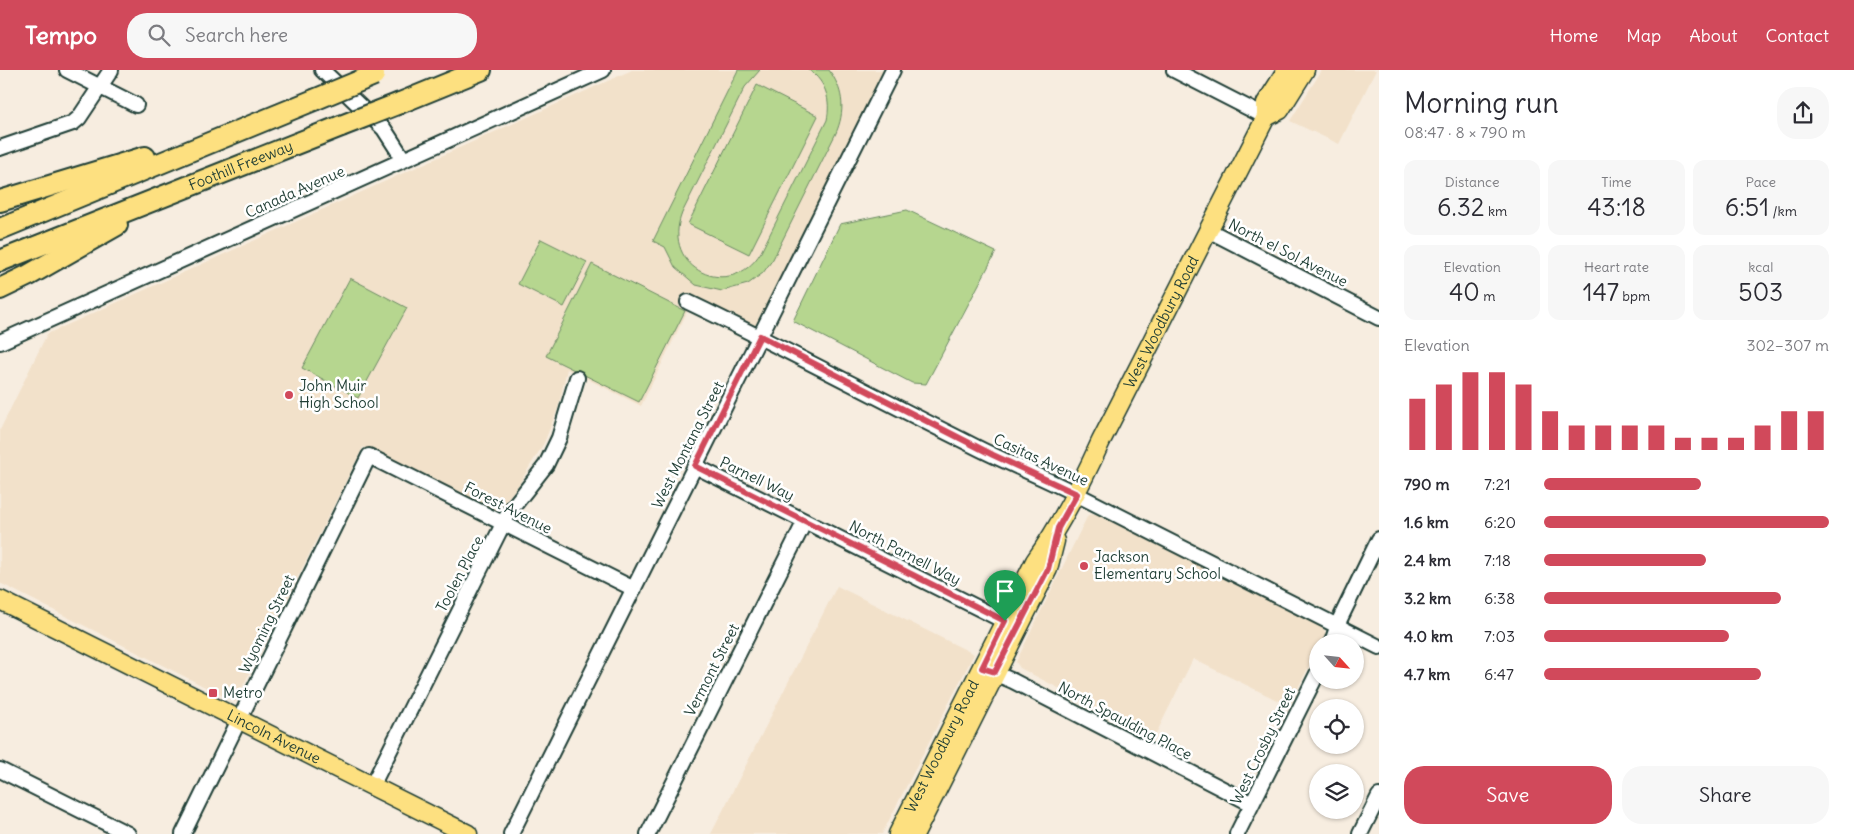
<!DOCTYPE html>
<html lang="en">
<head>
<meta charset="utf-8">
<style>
  body { margin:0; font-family:Delius,sans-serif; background:#f7f7f7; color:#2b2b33; height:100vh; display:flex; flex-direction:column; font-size:19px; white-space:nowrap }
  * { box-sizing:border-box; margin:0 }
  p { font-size:16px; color:#7c7c81 }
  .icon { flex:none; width:28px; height:28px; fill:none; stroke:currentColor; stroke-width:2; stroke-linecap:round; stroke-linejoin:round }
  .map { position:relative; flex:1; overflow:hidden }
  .details { display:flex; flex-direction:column; background:#fff; width:475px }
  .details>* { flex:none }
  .needle { width:32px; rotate:117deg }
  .tools { position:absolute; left:1309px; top:564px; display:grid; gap:10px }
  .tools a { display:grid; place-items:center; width:55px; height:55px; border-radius:50%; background:#fff; box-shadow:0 1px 4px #0004; font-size:25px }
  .pin { position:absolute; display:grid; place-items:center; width:42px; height:42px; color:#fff; margin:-51px -21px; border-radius:50% 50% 50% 0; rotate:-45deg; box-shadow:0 0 5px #0007 }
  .pin .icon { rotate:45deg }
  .round { display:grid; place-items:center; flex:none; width:52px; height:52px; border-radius:20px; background:#f7f7f7 }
  .head { display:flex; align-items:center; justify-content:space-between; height:85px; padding:0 25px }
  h1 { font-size:28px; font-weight:600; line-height:38px }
  .figures { display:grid; grid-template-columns:repeat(3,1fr); gap:8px; height:85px; padding:5px 25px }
  .figures div { display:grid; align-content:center; border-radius:12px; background:#f7f7f7; text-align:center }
  .figures b { font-size:25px; font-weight:600 }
  .figures small { font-size:14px; font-weight:400 }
  .figures p { font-size:14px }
  .chart { height:140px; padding:10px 25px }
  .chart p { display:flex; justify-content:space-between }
  .chart svg { width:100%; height:90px; margin-top:5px; stroke:#d1495b; stroke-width:6 }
  .primary-button { display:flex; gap:10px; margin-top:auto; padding:10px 25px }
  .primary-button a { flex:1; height:58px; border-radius:20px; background:#d1495b; color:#fff; font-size:20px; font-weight:600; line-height:58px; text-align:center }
  .primary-button a+a { background:#f7f7f7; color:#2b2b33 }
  ul { padding:0 25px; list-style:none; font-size:16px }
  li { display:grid; grid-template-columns:80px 60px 1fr; align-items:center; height:38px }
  li i { height:12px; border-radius:6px; background:#d1495b }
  header { display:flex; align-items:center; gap:30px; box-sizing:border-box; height:70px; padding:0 25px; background:#d1495b; color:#fff }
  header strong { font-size:24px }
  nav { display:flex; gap:28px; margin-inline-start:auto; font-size:18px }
  .search { width:350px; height:45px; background:#f7f7f7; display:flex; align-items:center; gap:12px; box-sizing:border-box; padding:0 18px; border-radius:20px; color:#7c7c81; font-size:19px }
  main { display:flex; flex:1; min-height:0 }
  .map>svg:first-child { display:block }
</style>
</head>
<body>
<header>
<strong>Tempo</strong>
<div class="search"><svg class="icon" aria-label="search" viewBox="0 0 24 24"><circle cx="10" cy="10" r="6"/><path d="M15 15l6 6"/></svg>Search here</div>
<nav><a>Home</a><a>Map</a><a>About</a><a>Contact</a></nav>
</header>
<main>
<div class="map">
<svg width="1379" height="764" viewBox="0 0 1379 764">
  <rect width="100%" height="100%" fill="#f7ede0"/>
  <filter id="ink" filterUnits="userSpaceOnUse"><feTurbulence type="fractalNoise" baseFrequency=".02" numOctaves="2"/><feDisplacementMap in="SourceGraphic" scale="10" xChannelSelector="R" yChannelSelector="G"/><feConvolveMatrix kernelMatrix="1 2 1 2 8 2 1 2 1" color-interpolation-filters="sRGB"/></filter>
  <g filter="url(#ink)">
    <path fill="#f2e1ca" d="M632,0H886L756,258L694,228L641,336L567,299L558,338L544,373L519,414L498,441L363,377L235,632L0,513V360L47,264Z
      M1322,0H1376L1339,74L1290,51Z
      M1099,444L1322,556L1326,564L1321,572H1318L1317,580L1289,636L1193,589L1154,668L1020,598L1016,592L1088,445Z
      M837,516L974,584L882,764H711Z"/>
    <path fill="#b6d68f" stroke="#6a8a62" d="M738,0H760L745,17L682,143C660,198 731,233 761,182L827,50C831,30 826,12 809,0H829L831,3C844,22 845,42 836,63L773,189L763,203L748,214L722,221L696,215L675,197L665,177L653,171Z
      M757,15L818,46L749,184L688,154Z
      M907,140L996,182L926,314L912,313L793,251L840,154Z
      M541,169L587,192L564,237L518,214Z
      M592,194L685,241L639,332L546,286Z
      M350,208L407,238L358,328L302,298Z"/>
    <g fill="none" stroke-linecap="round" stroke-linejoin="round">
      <g stroke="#1f3d34" stroke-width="18">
        <path id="minor" d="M67,0L136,35
          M322,0L384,59L404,90
          M1174,0L1266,47
          M0,78L73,53L79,48L111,0
          M1208,160L1379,248
          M688,232C784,278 877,328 972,375C1007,393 1043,407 1078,425C1178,476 1278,526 1379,577
          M0,272L603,0
          M695,396L1014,556
          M1332,572L1340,549L1379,469
          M987,600L1013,611L1252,734
          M0,700L128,764
          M372,716L509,442L546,395L559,368L577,308
          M183,764L369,386L634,519
          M511,764L893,0
          M648,764L805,451
          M1237,764L1318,602
          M1360,764L1379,726"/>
      </g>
      <g stroke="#1f3d34" stroke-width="21">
        <g id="major">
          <path d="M1266,47L1280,40L1305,0"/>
          <path id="s1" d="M0,530L468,764"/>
          <path id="s2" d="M898,764L1035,491C1062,453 1082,413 1101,371L1266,47V33L1287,0"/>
          <path d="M915,764L1048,499L1055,471"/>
        </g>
      </g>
      <g stroke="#1f3d34" stroke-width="24">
        <g id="highway">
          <path d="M400,33L481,0"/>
          <path d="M0,131L145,87"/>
          <path d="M0,159L314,30"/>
          <path id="s3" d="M0,191L341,56"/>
          <path d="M0,219L29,205L117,155"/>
        </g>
      </g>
      <use href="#minor" stroke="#fff" stroke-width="14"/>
      <use href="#major" stroke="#fde080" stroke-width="18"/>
      <use href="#highway" stroke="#fde080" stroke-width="20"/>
      <g stroke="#1f3d34" stroke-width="24" stroke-linecap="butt">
        <path id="highway-bridge" d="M314,30L374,5
          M341,56L400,33"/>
      </g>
      <use href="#highway-bridge" stroke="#fde080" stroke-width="20"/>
    </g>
  </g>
  <g fill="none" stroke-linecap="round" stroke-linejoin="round" filter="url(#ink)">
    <g stroke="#fff" stroke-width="10">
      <path id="route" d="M760,266L993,385L1077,424L1058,458L1048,499L995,602L982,598L1005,551L695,396Z"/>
    </g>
    <use href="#route" stroke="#d1495b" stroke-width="6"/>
  </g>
  <g fill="#d1495b" stroke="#fff" stroke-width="2">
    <circle cx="289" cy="325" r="5"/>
    <circle cx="1084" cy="496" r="5"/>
    <rect x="208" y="618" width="10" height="10" rx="2.5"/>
  </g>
  <g text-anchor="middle" stroke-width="5" stroke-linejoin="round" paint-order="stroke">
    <g font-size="15" fill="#1f3d34" stroke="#fff">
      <text dy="5" stroke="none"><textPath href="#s3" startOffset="259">Foothill Freeway</textPath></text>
      <text transform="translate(295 122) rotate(-24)" y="5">Canada Avenue</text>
      <text transform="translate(1288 183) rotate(27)" y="5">North el Sol Avenue</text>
      <text dy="5" stroke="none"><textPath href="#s2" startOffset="576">West Woodbury Road</textPath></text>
      <text transform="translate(688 375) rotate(-63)" y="5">West Montana Street</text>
      <text transform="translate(1041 390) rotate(25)" y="5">Casitas Avenue</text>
      <text transform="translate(757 409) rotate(26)" y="5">Parnell Way</text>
      <text transform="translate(508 438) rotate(27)" y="5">Forest Avenue</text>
      <text transform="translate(905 483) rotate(27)" y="5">North Parnell Way</text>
      <text transform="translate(460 504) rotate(-62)" y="5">Toolen Place</text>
      <text transform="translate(267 554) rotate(-64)" y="5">Wyoming Street</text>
      <text transform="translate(712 600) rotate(-63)" y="5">Vermont Street</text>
      <text transform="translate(1125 651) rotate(28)" y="5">North Spaulding Place</text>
      <text dy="5" stroke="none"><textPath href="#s1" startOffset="306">Lincoln Avenue</textPath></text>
      <text transform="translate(1263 676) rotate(-64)" y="5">West Crosby Street</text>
      <text dy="5" stroke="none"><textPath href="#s2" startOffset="98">West Woodbury Road</textPath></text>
    </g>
    <g font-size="15" fill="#1f3d34" stroke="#fff" text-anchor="start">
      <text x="299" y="321">John Muir<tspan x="299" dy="17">High School</tspan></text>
      <text x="1094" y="492">Jackson<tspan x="1094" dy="17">Elementary School</tspan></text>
      <text x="223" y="628">Metro</text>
    </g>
  </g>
</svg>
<div class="tools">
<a><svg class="needle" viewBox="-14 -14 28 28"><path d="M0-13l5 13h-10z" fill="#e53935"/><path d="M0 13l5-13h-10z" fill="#7c7c81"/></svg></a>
<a><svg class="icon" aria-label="locate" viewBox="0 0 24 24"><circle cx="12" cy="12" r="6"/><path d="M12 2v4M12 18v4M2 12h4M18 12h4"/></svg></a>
<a><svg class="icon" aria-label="layers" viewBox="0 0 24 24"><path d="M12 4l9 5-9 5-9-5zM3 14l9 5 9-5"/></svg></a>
</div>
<div class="pin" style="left:1005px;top:551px;background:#1e9e55"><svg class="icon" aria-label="arrive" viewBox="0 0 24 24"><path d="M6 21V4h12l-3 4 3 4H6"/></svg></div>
</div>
<section class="details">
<div class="head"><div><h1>Morning run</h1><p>08:47 · 8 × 790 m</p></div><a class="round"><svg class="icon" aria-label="share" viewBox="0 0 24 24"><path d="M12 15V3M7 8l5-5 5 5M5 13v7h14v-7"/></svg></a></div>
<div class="figures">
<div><p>Distance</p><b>6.32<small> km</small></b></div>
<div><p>Time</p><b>43:18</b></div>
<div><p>Pace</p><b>6:51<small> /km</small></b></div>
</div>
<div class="figures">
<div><p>Elevation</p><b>40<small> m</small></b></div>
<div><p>Heart rate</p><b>147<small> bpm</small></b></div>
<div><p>kcal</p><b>503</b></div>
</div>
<div class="chart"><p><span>Elevation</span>302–307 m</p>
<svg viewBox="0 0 160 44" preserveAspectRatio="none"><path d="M5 44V19M15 44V12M25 44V6M35 44V6M45 44V12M55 44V25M65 44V32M75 44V32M85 44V32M95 44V32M105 44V38M115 44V38M125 44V38M135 44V32M145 44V25M155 44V25"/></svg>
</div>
<ul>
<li><b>790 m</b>7:21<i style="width:55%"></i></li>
<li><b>1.6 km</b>6:20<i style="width:100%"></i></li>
<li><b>2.4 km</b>7:18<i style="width:57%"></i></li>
<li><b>3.2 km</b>6:38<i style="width:83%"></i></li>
<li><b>4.0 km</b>7:03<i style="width:65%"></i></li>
<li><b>4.7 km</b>6:47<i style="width:76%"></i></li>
</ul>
<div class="primary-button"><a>Save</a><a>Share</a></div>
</section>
</main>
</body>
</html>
